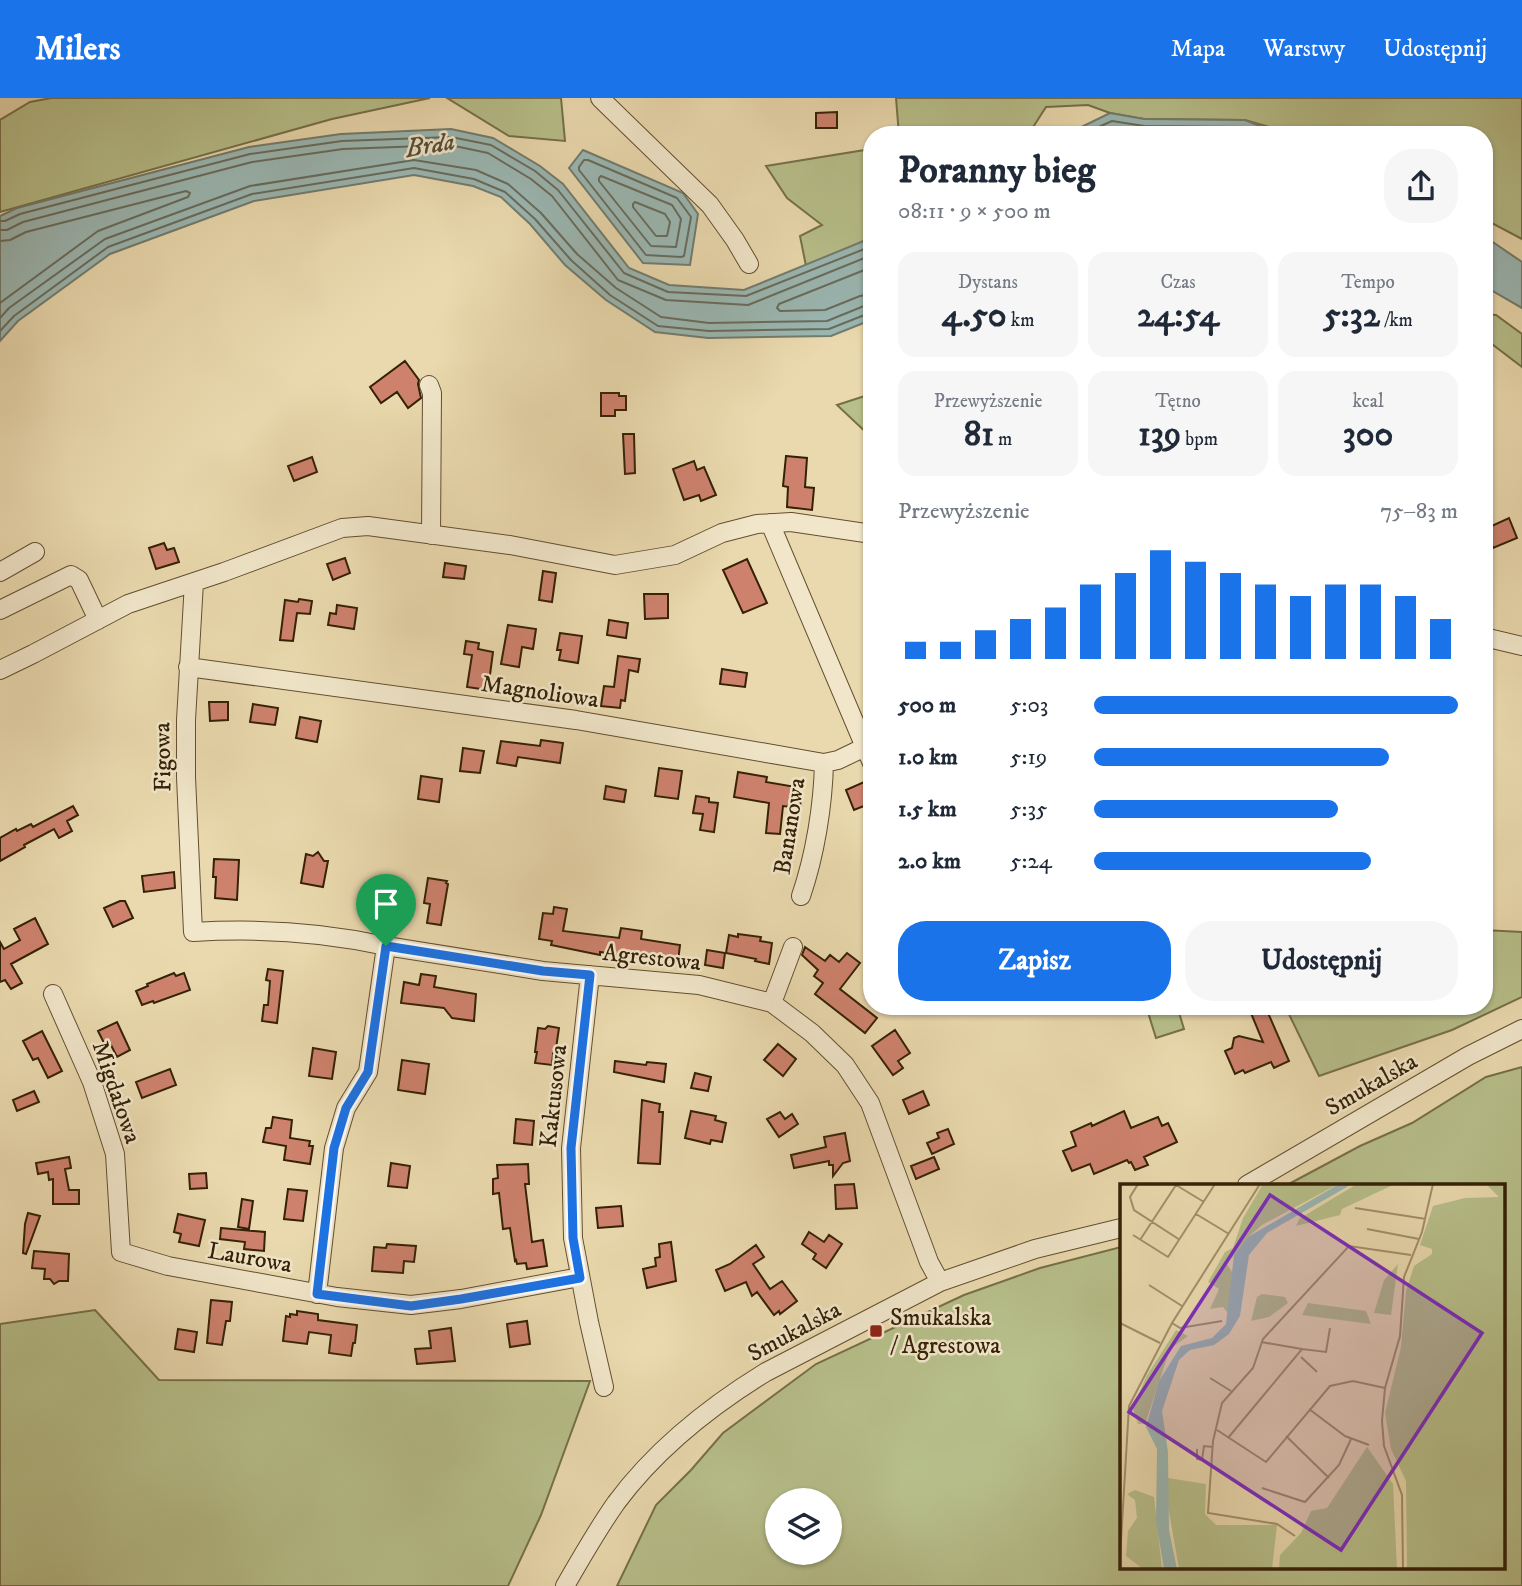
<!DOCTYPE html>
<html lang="pl">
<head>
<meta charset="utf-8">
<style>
  body { margin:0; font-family:"IM FELL DW Pica",serif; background:#f6f6f7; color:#1f2937; height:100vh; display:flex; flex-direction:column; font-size:26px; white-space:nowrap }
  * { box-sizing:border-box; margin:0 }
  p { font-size:23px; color:#747a83 }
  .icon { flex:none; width:38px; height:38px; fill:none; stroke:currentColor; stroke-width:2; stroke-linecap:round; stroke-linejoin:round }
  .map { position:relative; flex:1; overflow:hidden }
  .drawer { position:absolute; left:863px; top:28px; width:630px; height:889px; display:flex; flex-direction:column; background:#fff; border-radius:28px; box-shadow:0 2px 5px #0004 }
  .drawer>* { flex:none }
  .controls { position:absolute; left:765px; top:1390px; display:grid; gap:14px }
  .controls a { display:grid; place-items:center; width:77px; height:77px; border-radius:50%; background:#fff; box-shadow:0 2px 5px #0004; font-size:35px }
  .pin { position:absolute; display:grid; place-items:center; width:60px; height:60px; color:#fff; margin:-72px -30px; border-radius:50% 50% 50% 0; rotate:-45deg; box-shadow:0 0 7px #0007 }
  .pin .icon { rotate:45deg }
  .round { display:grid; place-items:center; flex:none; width:74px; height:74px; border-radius:28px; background:#f6f6f7 }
  .overview { display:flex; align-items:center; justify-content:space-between; height:119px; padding:0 35px }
  h1 { font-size:38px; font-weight:700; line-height:52px }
  .figures { display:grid; grid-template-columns:repeat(3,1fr); gap:10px; height:119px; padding:7px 35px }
  .figures div { display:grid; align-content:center; border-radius:18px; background:#f6f6f7; text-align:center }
  .figures b { font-size:35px; font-weight:700 }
  .figures small { font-size:19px; font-weight:400 }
  .figures p { font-size:19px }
  .chart { height:196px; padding:14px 35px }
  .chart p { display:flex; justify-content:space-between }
  .chart svg { width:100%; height:126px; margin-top:7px; stroke:#1a73e8; stroke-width:6 }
  .action { display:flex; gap:14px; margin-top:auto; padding:14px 35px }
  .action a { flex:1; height:80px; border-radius:28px; background:#1a73e8; color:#fff; font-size:28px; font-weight:700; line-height:80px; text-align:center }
  .action a+a { background:#f6f6f7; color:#1f2937 }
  ul { padding:0 35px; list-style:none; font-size:23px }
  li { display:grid; grid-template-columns:112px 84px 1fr; align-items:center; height:52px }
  li i { height:18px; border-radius:9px; background:#1a73e8 }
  header { display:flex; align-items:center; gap:42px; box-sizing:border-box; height:98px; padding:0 35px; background:#1a73e8; color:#fff }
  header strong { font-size:33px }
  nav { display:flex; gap:38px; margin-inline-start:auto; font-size:24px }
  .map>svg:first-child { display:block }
</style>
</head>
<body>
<header>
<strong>Milers</strong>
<nav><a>Mapa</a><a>Warstwy</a><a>Udostępnij</a></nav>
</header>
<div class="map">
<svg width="1522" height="1488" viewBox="0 0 1522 1488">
  <rect width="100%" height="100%" fill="#ead9ae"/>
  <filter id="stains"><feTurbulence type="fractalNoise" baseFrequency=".00286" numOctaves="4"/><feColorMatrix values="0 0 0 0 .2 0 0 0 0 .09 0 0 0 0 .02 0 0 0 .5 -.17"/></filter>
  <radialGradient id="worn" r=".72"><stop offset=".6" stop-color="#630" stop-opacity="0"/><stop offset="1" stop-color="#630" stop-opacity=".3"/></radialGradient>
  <path fill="#b7bf8a" stroke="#767048" stroke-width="2" fill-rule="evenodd" d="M51,0H430L332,21L0,114V22L30,4Z
    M447,0H561L565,43L509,38Z
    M896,0H1522V141L1484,121V37H1297L1245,22L1144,21L1110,15L1088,7L1046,9L1028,37H899Z
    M871,51V140L806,168L800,138L822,127L787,100L766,68Z
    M1484,216L1496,217L1522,236V269L1484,240Z
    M871,296H872L871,339L837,307Z
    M1484,832L1522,834V899L1452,932L1319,978L1285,908H1484Z
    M1146,908H1177L1184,931L1156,940Z
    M1522,969V1488H617L656,1407L691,1372L723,1335L816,1266L964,1197L1040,1170L1121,1149V1469H1503V1087H1287L1360,1048L1412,1025L1486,979ZM777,1402H830V1454H777Z
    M95,1212L159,1282L590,1283L541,1417L508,1488H0V1226Z"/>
  <path fill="#9bb8b4" stroke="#727c6e" stroke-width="2" d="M1110,15L1144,21L1245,22L1282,37H1065Z
    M451,31L493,40L540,68L563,86L629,170L669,187L744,192L871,140V222L831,238L708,240L655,234L606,202L565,167L530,126L501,99L473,88L414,77L254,103L110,156L18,223L0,243V118L17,110L249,49L341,36Z
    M583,52L683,95L698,116L690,167L643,165L569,70Z
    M1484,138L1522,164V210L1484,188Z"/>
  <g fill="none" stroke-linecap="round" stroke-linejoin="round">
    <path stroke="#686c5d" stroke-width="2" d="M1081,37L1112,23L1144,28L1243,29L1263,37
      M584,62H588L677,100L691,119L684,158L681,159L646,157L579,72V69Z
      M601,78L672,107L681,121L676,149L651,148L599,83V80Z
      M635,104L665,116L670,124L667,138H656L633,109V106Z
      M0,123H5L20,116L250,56L342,43L451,39L491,47L535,73L558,92L624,175L668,194L746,198L872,148
      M0,132H7L23,124L252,64L343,51L450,47L488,55L531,81L552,98L618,182L666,202L748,207L872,157
      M0,143L10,142L26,134L186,93L190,95L188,99L98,133L0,205
      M872,169L779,206L777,210L780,213L825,212L860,198L872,196
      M0,220L9,210L105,141L250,88L414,62L476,72L508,86L541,115L577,156L616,190L661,219L709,225L827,223L864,208L872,207
      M0,233L14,218L108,149L252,96L414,70L474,81L505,94L535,121L571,162L610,197L658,228L709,233L829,231L867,216H872"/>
  </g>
  <path fill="#ce826e" stroke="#352106" stroke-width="2" d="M837,14V30H816V15Z
    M405,263L419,282L418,286L421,300L408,310L397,294L381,305L370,289Z
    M601,295H619V298H626V312H615V318H601Z
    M623,336H634L635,375L625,376Z
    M786,358L807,360L805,389L814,390L812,412L787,409L788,389L783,388Z
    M312,359L317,374L294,383L288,368Z
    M694,363L697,372L704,369L716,397L701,403L699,397L684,402L673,371Z
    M1509,420L1517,440L1493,450L1485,431Z
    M164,445L167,452L174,450L179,464L156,471L149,450Z
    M345,460L350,475L333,482L327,466Z
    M747,461L767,505L743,515L723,472Z
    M445,465L466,468L464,481L443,479Z
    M543,473L556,475L552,504L539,502Z
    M644,496H668V520L645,521Z
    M299,501L312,503L310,516L297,515L293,543L280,542L285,502L298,504Z
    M337,507L357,510L354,531L328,527L330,515L336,516Z
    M609,522L628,525L626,540L607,537Z
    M508,527L536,531L533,551L522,549L519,569L501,566Z
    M560,535L582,538L578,565L559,562L561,552H557Z
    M466,543L479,545L478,551L493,554L488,592L467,589L472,557L464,556Z
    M618,558L640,561L638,574L629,572L625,603L621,602L620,610L601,608L604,588L614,589Z
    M722,571L747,575L745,589L720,586Z
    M209,604H228V622L210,623Z
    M253,606L278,610L275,627L250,624Z
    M300,619L321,623L317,644L296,640Z
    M541,642L563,645L560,665L518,659L516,668L497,665L501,643L540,648Z
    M463,650L484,653L480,675L460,673Z
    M659,670L682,673L678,701L655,698Z
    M738,674L767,679L766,684L796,689L795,697H801L800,710L783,708L780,736L766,735L769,705L734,699Z
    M421,678L442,681L439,704L418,701Z
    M864,684L868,695L865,696L869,706L854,712L846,692Z
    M606,688L626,692L624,704L604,701Z
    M696,698L709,700V704L718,705L714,734L700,732L703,716L693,715Z
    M73,708L78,717L67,723L72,733L59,740L54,731L24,747L25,749L0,763V740L16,731L17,733L31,726L33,729Z
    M318,754L324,763H328L323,789L301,785L306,756L313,758Z
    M214,761L239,762L237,802L215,800L216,779H213Z
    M174,774L175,790L144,794L142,778Z
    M428,780L447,783L446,785L448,786L441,827L427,825L430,806L424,805Z
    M120,803H125L133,820L113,829L104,810Z
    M554,809L567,811L563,833L619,840L621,830L642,833L641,841L680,847L678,863L639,857L638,860L600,854V857L551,847L552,843L539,841L543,815L553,816Z
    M35,820L48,846L11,866L22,885L11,891L5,882L0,884V844L4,851L20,842L14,831Z
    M738,836L761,839L760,843L772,845L769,866L755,863L756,861L726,855L729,837L738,839Z
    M805,849L825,863L830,857L839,864L847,855L860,865L840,891L877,920L865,935L815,896L823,885L814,878L818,872L802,857Z
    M707,852L725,855L723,870L705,867Z
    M268,871L283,873L277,925L262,923L264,907H268L270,883L266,882Z
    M174,875L176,878L184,875L190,892L154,905L153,903L142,907L136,893L148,888L147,886Z
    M421,876L436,878L434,889L476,896L474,923L452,920L444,910L401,905L404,884L419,887Z
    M1248,908H1265L1289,963L1274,970L1271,964L1245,975L1243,972L1235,976L1225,953L1232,950L1234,940L1239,938L1263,944Z
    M117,924L130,952L117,959L111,947L106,949L98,933Z
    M548,928L559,930L555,957L553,956L552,967L535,965L537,954H535L538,930L545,931Z
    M895,932L910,955L898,963L903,970L893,977L872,948Z
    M42,933L62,973L48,980L38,960L33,962L23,943Z
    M778,946L796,961L783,978L764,962Z
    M313,950L336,954L332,981L309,978Z
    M402,962L429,966L425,996L398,992Z
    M615,963L646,967L647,964L666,966L664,984L614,974Z
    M170,971L176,987L142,1000L136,984Z
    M695,975L711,979L708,993L691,990Z
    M34,993L39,1004L17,1013L13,1002Z
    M923,993L929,1007L909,1016L903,1002Z
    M642,1002L660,1006L659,1014H663L660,1066L638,1065Z
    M691,1013L716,1018L715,1022L726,1025L722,1044L711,1042L710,1046L685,1040Z
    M1124,1013L1131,1030L1158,1019L1162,1028L1168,1025L1177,1044L1144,1059L1148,1067L1135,1072L1131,1064L1129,1065L1127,1062L1094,1076L1090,1066L1072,1073L1063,1053L1076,1048L1071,1034L1091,1025L1092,1028Z
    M780,1014L785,1021L792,1016L798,1026L779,1039L767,1021Z
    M273,1019L292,1022L290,1040L310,1043L309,1048H313L310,1066L284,1062L286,1048L263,1044L266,1030H271Z
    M516,1021L534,1023L532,1047L514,1045Z
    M948,1031L954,1046L932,1056L927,1045L939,1040L937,1035Z
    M845,1035L850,1063L843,1065L833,1078V1067H829V1063L794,1070L791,1057L826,1049L824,1039Z
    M69,1059L71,1070L65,1071L69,1092H79V1106H53V1081L49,1082L48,1074L38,1076L36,1065Z
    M934,1059L939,1071L916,1081L911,1068Z
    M391,1065L410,1068L407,1090L388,1088Z
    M528,1066L529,1086H525L532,1144L543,1142L547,1168L527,1171L526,1165L517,1166L516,1162L515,1163L510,1130L503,1131L499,1095L493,1096V1081L498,1080L497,1067Z
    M206,1075L207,1090L190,1091L189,1076Z
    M854,1086L857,1110L836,1111L835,1087Z
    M288,1091L307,1093L303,1123L284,1121Z
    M242,1101L253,1103L249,1131L238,1129Z
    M621,1108L623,1128L598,1130L596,1110Z
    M28,1115L40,1118L26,1156L23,1155L25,1126Z
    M178,1116L205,1122L199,1148L179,1144L181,1136L174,1134Z
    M221,1130L265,1134L264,1153L244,1151L245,1144L220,1141Z
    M809,1134L824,1144L829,1137L842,1146L826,1170L813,1161L816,1156L802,1146Z
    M671,1144L676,1183L647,1190L643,1171L656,1168L655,1160L660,1159L659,1146Z
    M387,1146L416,1148L414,1164L404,1163L403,1175L372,1173L374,1149L386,1150Z
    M756,1147L764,1159L753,1166L770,1191L782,1183L797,1203L780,1216L779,1213L774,1217L757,1194L752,1198L746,1184L725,1193L716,1172L730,1166Z
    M34,1153L69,1156L68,1183H59L54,1186L50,1181H44L45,1171L32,1170Z
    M211,1202L232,1204L230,1223H226L222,1247L207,1245Z
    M297,1213L318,1216V1222L357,1227L355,1245H353L351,1258L329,1255L331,1237L309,1234L307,1246L283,1243L286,1218L290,1219V1216L297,1217Z
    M527,1223L530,1246L510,1249L507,1226Z
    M451,1230L455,1263L417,1266L415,1251L431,1250L429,1233Z
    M178,1231L197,1234L194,1254L175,1251Z"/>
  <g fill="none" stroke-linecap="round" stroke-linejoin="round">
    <g stroke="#624f30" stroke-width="20">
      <path id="minor" d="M600,0L710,107L735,142L749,166
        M429,287L432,295L431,437
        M770,425L865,649
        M0,474L35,454
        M194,484L186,622V679L193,834C258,830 323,834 386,848L543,873L699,887L772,905L812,935L845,967L870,1005L929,1164L940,1184
        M0,512L71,477L79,482L98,522
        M1484,539L1522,548
        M188,569L576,622L824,665L838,662L865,649L872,665
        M0,572L33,556L128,506L224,474L342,430L368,428L510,447L615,467L675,457L722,435L757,426L791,424L872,436
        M801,798C815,757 823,708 824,665
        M590,877L571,1050L573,1140L589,1224L604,1289
        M53,896L92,984L115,1056L121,1154L168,1168L337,1199L411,1207L461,1201L580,1179
        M772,905L793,849
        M1247,1087L1468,958L1522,931
        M317,1196L334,1050L346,1010L368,974L386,848
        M565,1488C581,1460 597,1432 616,1405C656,1351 709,1309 766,1274L940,1184L1035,1151L1121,1130"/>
    </g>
    <use href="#minor" stroke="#f1e6ca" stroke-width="18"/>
  </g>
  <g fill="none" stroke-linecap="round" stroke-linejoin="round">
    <g stroke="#fff" stroke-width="14">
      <path id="route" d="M386,848L543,873L590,877L571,1050L573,1140L580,1180L461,1201L411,1208L317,1196L334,1050L346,1010L368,974Z"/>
    </g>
    <use href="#route" stroke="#1a73e8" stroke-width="9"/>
  </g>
  <rect fill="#8f2418" stroke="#f1e6ca" stroke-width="2.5" x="869" y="1226" width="14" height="14" rx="3.5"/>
  <g text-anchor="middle" stroke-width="5" stroke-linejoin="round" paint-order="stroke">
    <g font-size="24" fill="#352106" stroke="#f1e6ca">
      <text transform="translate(540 593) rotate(8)" y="8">Magnoliowa</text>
      <text transform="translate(162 659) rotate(-91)" y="8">Figowa</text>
      <text transform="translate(789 728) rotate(-81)" y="8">Bananowa</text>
      <text transform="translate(652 859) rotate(6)" y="8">Agrestowa</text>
      <text transform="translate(1371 986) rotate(-30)" y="8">Smukalska</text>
      <text transform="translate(117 994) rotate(71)" y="8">Migdałowa</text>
      <text transform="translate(553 998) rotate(-84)" y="8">Kaktusowa</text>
      <text transform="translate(250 1159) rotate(10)" y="8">Laurowa</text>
      <text transform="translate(794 1233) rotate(-28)" y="8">Smukalska</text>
    </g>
    <g font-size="24" fill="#352106" stroke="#f1e6ca" text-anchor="start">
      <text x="890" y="1227">Smukalska<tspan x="890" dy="28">/ Agrestowa</tspan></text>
    </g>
    <g font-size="26" font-style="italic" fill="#544e3a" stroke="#f1e6ca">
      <text transform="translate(430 46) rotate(-9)" y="9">Brda</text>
    </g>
  </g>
  <g transform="translate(1120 1086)">
    <rect width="385" height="385" fill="#ead9ae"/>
    <path d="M143,0H218L142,41L128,53L107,80L114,91L108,129L103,123L90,125L99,105L88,98L105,68L113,64L123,34ZM237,0H275L222,25L220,31L176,42L179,35ZM366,0H385V385H287L286,297L271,265L265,229L281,163L286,107L294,82L312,70V65L300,61L313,22L345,14L379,13ZM278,80L271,131L254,129L264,96ZM142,110L165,113L168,119L149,133L131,137L137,113ZM188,119L246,127L251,140L182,131ZM56,146L68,152L50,165L25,240H18L13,224L26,193ZM247,263L273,300L277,385H159L160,371L181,349L191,327L207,324ZM48,294L86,300L85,330L96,341H157L152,385H59L47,316ZM15,306L34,313L42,385H23L6,372L8,347L17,334L15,316L7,310Z" fill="#b7bf8a"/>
    <path d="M219,0H232L147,49L129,71L120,132L109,150L94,161L70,166L59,176L42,227L48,268L49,346L57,385H44L36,337L37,265L26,243L39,197L61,162L92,154L106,140L114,71L128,53Z" fill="#9bb8b4"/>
    <path fill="none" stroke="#a28f6b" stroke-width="2" d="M18,0L10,13L14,26L60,56M56,1L84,18M235,24L306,35M76,30L109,50M247,45L299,55M13,51L48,73L95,0M20,56L56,1M29,101L62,122M0,139L40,159M52,139L60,144L102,137M141,158L182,165M181,173L197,188M90,194L111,207M189,225L225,252L249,261M97,246L146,278L210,202L233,197L265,204M166,252L209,294M108,254L182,165L206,168L210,144M77,265V275L82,276L84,262L93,263M142,304L185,318L219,281L231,255M175,352L157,340L88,329L93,257L102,219L133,184L143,155L229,62L291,71M0,373L9,222L52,139L140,0M283,385L282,311L264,262L262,237L265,204L280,152L284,93L302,48L313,0"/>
    <path fill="#7b2cbf" fill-opacity="0.15" stroke="#7b2cbf" stroke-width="3.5" d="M150,11L362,149L221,366L9,228Z"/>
    <rect width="385" height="385" fill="none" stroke="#352106" stroke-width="3.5"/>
  </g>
  <rect width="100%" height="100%" filter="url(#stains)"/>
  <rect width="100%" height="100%" fill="url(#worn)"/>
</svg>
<div class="controls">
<a><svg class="icon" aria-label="layers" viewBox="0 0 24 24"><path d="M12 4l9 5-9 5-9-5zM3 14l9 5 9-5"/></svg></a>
</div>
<div class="pin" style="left:386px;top:848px;background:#1e9e55"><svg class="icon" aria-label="arrive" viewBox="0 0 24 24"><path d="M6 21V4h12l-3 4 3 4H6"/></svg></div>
<section class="drawer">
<div class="overview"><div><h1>Poranny bieg</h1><p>08:11 · 9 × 500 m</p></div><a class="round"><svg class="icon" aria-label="share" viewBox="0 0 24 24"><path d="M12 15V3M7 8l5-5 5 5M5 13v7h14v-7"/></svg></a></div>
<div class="figures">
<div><p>Dystans</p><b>4.50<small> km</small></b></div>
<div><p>Czas</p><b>24:54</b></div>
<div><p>Tempo</p><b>5:32<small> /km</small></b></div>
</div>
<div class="figures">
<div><p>Przewyższenie</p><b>81<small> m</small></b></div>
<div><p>Tętno</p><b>139<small> bpm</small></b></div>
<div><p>kcal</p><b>300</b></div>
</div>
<div class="chart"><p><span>Przewyższenie</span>75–83 m</p>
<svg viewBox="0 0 160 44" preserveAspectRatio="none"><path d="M5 44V38M15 44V38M25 44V34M35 44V30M45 44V26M55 44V18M65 44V14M75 44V6M85 44V10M95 44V14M105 44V18M115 44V22M125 44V18M135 44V18M145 44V22M155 44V30"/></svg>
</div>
<ul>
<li><b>500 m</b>5:03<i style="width:100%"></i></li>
<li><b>1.0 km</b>5:19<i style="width:81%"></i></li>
<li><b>1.5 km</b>5:35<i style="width:67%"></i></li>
<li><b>2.0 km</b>5:24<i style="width:76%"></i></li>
</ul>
<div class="action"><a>Zapisz</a><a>Udostępnij</a></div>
</section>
</div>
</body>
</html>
